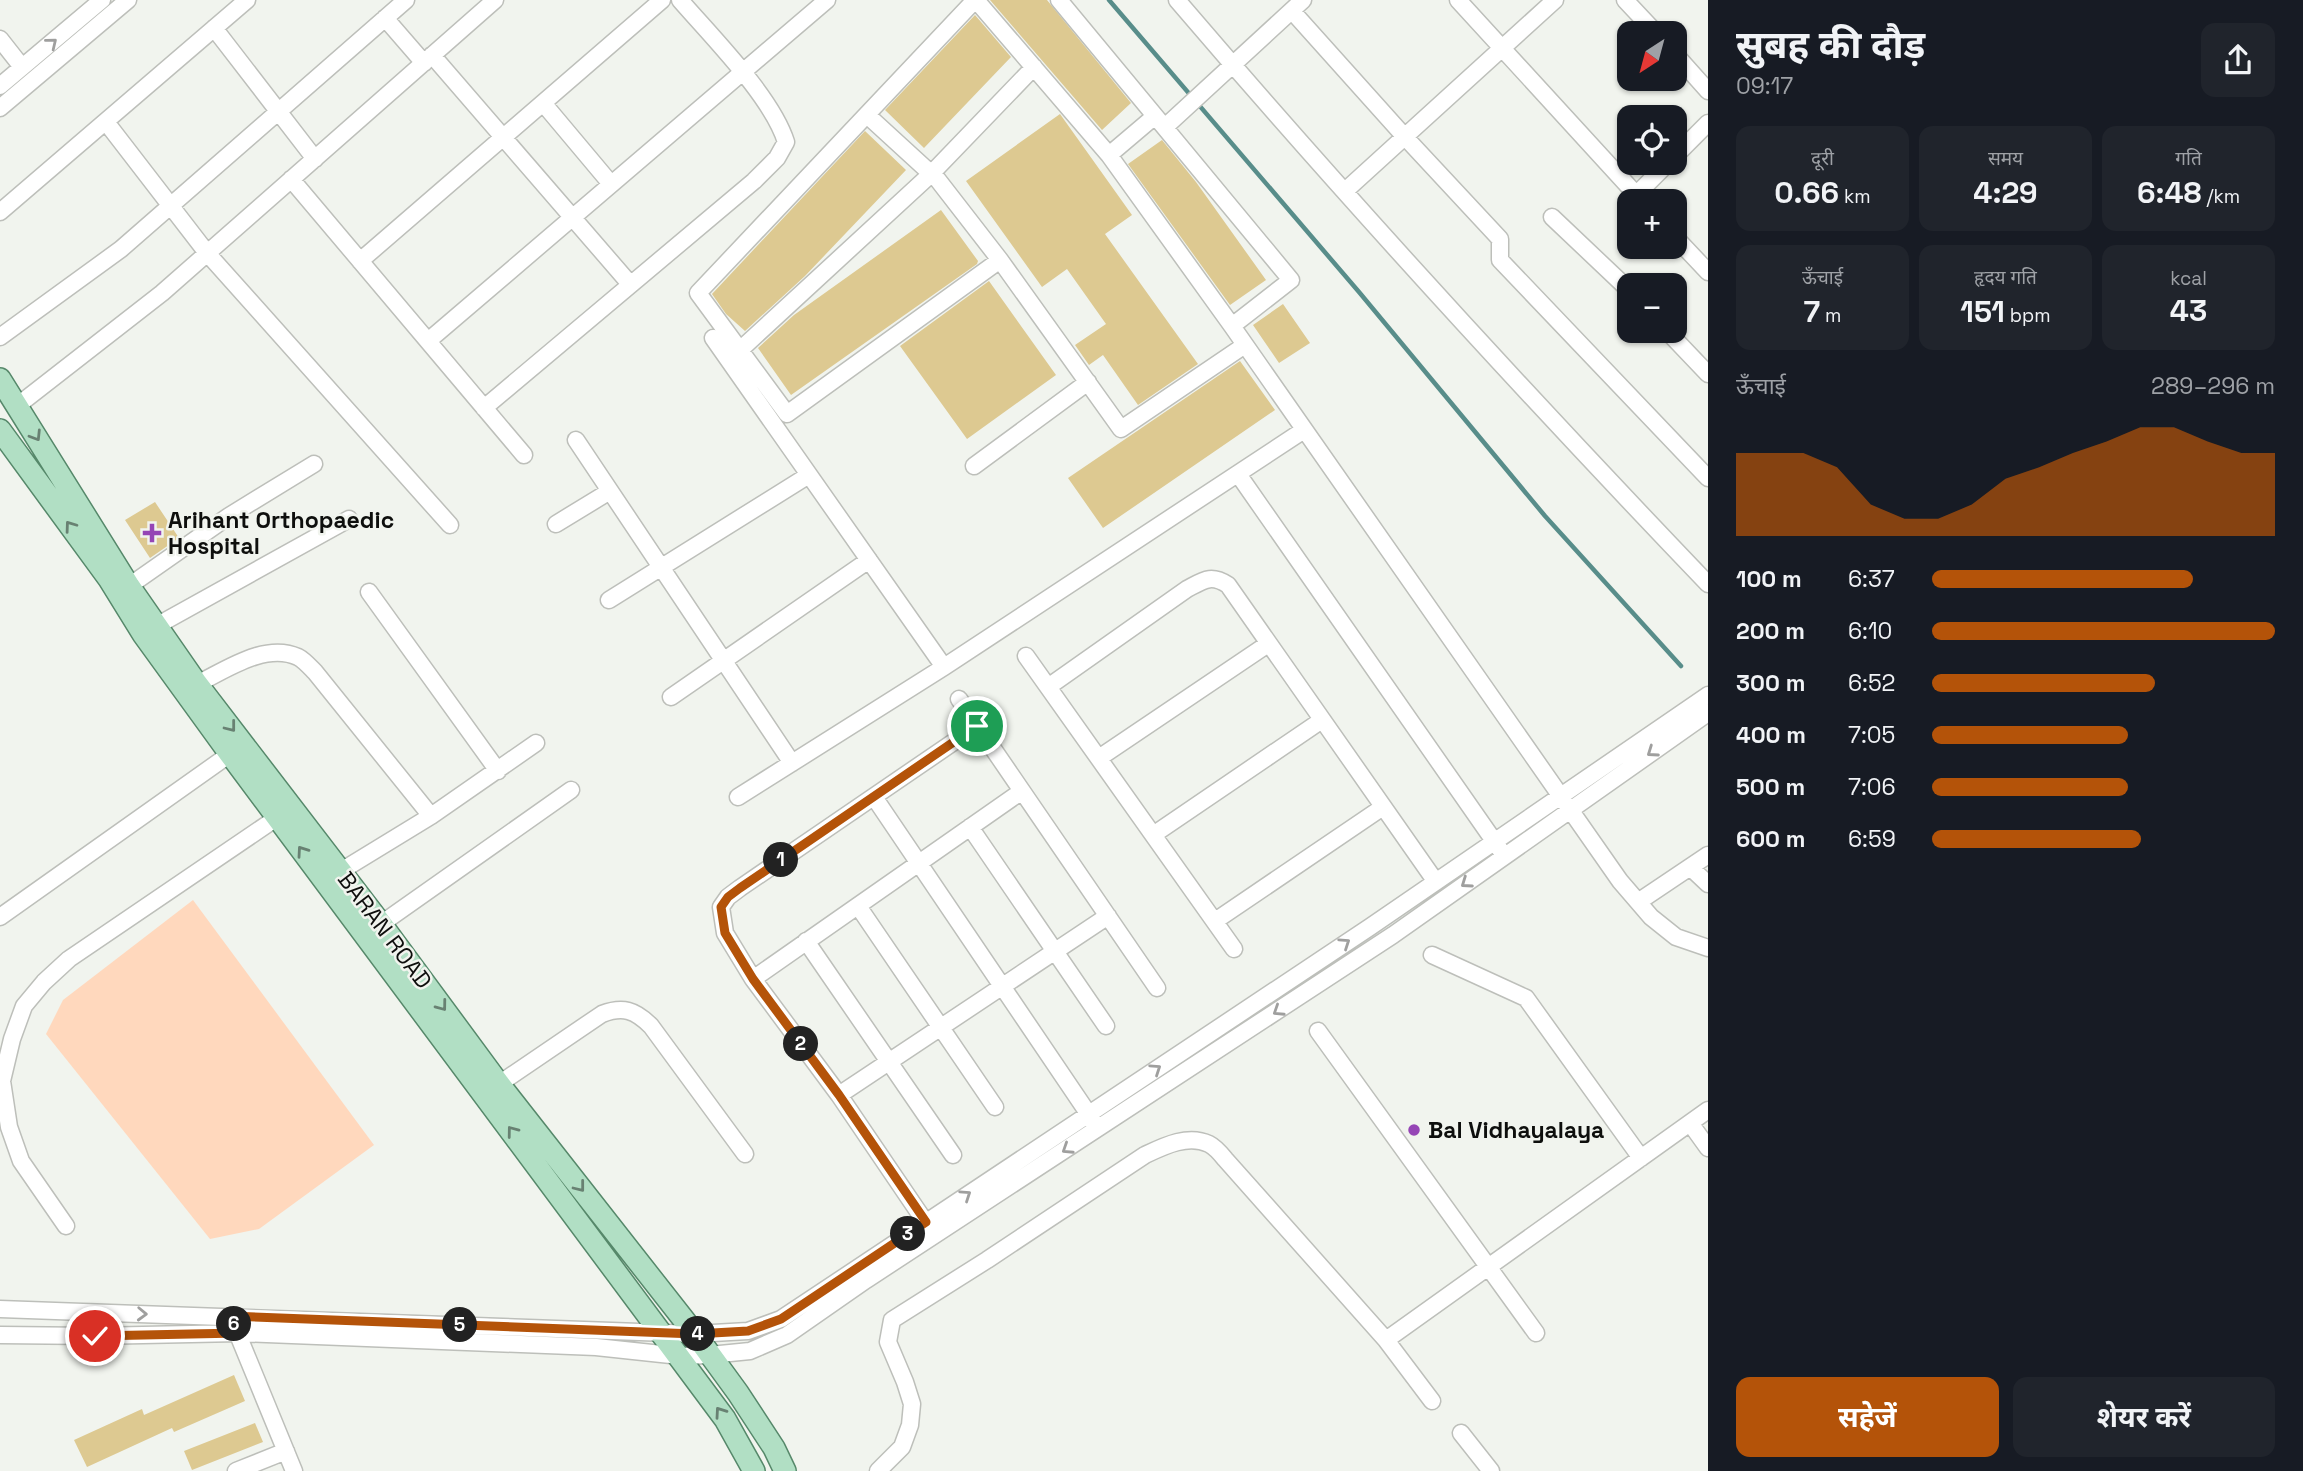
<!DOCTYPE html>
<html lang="hi">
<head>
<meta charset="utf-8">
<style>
  body { margin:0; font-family:"Space Grotesk","Noto Sans Devanagari",sans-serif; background:#20242c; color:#f1f3f6; height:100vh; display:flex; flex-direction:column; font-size:26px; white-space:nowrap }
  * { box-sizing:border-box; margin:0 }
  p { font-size:23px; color:#9ea1a6 }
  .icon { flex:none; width:38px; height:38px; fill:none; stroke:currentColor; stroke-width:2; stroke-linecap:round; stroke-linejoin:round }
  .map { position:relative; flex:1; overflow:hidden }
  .side { display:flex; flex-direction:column; background:#171b24; width:595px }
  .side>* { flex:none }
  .needle { width:46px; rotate:216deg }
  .controls { position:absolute; left:1617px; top:21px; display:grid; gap:14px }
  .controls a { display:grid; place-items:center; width:70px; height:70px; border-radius:14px; background:#171b24; box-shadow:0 2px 5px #0004; font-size:35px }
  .pin { position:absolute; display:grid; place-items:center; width:60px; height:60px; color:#fff; margin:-30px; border:4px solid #fff; border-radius:50%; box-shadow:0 2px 7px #0007 }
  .km { position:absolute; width:35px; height:35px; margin:-18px; border-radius:50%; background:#222; color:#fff; font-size:19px; line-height:35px; text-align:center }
  .round { display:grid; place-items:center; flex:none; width:74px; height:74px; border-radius:14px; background:#20242c }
  .overview { display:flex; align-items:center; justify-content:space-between; height:119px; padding:0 28px }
  h1 { font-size:38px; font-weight:700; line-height:52px }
  .stats { display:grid; grid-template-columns:repeat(3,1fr); gap:10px; height:119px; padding:7px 28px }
  .stats div { display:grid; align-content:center; border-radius:14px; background:#20242c; text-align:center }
  .stats b { font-size:30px; font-weight:700 }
  .stats small { font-size:19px; font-weight:400 }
  .stats p { font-size:19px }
  .chart { height:196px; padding:14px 28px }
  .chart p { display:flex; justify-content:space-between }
  .chart svg { width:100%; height:126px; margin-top:7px; fill:#b45309; opacity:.7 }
  .cta { display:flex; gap:14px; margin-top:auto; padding:14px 28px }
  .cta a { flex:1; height:80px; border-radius:14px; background:#b45309; color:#fff; font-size:28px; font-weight:700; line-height:80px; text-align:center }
  .cta a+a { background:#20242c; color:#f1f3f6 }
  ul { padding:0 28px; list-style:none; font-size:23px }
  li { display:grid; grid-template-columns:112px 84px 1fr; align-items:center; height:52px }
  li i { height:18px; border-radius:9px; background:#b45309 }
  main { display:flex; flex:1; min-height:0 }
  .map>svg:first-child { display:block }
</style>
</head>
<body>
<main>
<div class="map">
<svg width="1708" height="1471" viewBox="0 0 1708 1471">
  <rect width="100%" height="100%" fill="#f1f4ee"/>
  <path fill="#ffd8bd" d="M193,900L374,1145L259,1229L210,1239L46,1034L63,1000Z"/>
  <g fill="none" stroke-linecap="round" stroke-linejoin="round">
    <path stroke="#588d8a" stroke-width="4.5" d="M1109,0L1359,292L1545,516L1681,666"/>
  </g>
  <path fill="#ddc991" d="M990,0H1047L1131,103L1102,130Z
    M975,15L1011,57L924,148L885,110Z
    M1060,114L1132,215L1105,234L1198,364L1138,405L1103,355L1089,365L1075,345L1106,324L1067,269L1042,287L966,181Z
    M865,131L906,170L805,276L745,331L726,314L712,294Z
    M1162,140L1196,182L1266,280L1230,305L1128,164Z
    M941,210L978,261L977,264L791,395L758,348L794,315Z
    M989,281L1056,375L967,439L900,346Z
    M1283,304L1310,343L1279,363L1253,325Z
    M1240,361L1275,410L1103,528L1068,478Z
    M155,502L179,538L150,558L125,520Z
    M234,1375L245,1401L174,1432L172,1428L87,1467L74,1440L142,1409L144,1415Z
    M255,1423L263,1442L192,1470L184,1451Z"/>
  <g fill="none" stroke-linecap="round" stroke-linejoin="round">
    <g stroke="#bdbfba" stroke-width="19">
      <path id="minor" d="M975,0L698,293L787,414L1000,260
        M976,0L1109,155L1232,326L1620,881L1651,917L1676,937L1708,948
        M1059,0L1291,280L1232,326
        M1177,0C1348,200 1526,394 1708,584
        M1458,0L1642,201
        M1625,0L1656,33
        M1292,11L1405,137L1500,239V260L1708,478
        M385,18L424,63
        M214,28L315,159
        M0,39L22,67
        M1675,54L1708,91
        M432,55L630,284
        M0,86L102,0
        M543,103L611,184
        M0,108L128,0
        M867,115L938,180L1000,260L1121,429L1245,345
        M106,122L207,253L450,525
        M1165,127L1303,0
        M1109,155L1155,116
        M1675,156L1708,123
        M291,179L524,455
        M1345,191L1555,0
        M1636,195L1668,163
        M0,212L247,0
        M1552,217L1629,290
        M1675,237L1708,272
        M360,261L662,0
        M1667,331L1708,374
        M0,337L121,249L406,0
        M713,338L944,667
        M428,341L827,0
        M740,350L931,174L1034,67
        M17,406L162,293L495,0
        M484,408L754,181L777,158L786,142C772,97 712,37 680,0
        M576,440L792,763
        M974,466L1088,382
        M1238,474L1501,851
        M556,524L610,491
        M129,586L229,516L314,464
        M369,592L498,771
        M609,600L809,475
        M149,630L349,519
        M1026,656L1234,949
        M197,684C226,670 265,642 298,657C304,660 310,667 315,672L431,816
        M1048,687L1187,589C1204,580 1211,574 1228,585L1436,882
        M671,697L869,560
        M959,699L1157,988
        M1099,758L1268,644
        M738,797L944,667L1304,430
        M874,797L1094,1122
        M970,827L1106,1026
        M1153,835L1322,720
        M1690,867L1708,884
        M341,871L431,816L536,743
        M1638,902L1708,855
        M858,906L995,1107
        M0,917L230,754
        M1215,921L1383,807
        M381,924L571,790
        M806,941L953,1155
        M1432,955L1526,998L1641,1158
        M753,979L1022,791
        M1318,1031L1536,1333
        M499,1084L602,1014C623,1006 635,1010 651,1026L745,1154
        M839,1095L1108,916
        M1690,1123L1708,1148
        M66,1226L21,1161L9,1127L2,1081L12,1039L24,1006L44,982L69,959L278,817
        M930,1229L839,1095L753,979L725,933L721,907L728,897L740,888L977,726
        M0,1309L695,1334L748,1331L781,1319L1370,927L1708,695
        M234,1325L294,1471
        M0,1335L95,1336L239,1333L596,1347L680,1356L710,1355L750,1351L787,1335L866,1280L1393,935L1708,713
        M1386,1340L1708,1110
        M1461,1433L1491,1471
        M236,1471L286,1451
        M878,1471L902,1447L910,1425L912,1404L905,1382L888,1342L892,1320L987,1260L1145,1155C1164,1146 1188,1134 1209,1144C1215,1147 1221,1154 1225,1159L1386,1340L1432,1401"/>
    </g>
    <g stroke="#56886a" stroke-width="24">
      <path id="major" d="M0,379L129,586L197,684L381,924L499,1084L695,1334L738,1393L774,1448L785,1471
        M0,430L109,579L143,634L230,754L725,1419L754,1471"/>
    </g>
    <use href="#minor" stroke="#fff" stroke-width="16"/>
    <use href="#major" stroke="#b1dfc4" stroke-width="21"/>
  </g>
  <defs><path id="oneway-chevron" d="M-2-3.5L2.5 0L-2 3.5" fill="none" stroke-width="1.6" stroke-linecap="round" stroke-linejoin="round" transform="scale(1.75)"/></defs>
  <g stroke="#9f9f9e">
    <use href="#oneway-chevron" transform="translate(52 43) rotate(-39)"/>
    <use href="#oneway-chevron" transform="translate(1652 752) rotate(145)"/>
    <use href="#oneway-chevron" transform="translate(1466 883) rotate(145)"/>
    <use href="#oneway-chevron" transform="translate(1345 943) rotate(-34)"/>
    <use href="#oneway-chevron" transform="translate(1278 1011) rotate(147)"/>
    <use href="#oneway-chevron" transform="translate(1156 1069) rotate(-34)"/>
    <use href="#oneway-chevron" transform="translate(1067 1149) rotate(147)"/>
    <use href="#oneway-chevron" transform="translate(966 1195) rotate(-34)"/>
    <use href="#oneway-chevron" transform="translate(142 1314) rotate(2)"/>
  </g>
  <g stroke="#688172">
    <use href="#oneway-chevron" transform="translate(36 436) rotate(58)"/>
    <use href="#oneway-chevron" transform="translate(70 526) rotate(-126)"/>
    <use href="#oneway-chevron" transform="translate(231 727) rotate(52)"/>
    <use href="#oneway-chevron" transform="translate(302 851) rotate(-125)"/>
    <use href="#oneway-chevron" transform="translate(442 1006) rotate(53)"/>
    <use href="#oneway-chevron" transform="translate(512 1131) rotate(-127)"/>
    <use href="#oneway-chevron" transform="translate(580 1187) rotate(52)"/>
    <use href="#oneway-chevron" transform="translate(720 1412) rotate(-125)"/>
  </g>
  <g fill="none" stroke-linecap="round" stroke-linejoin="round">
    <g stroke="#fff" stroke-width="14">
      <path id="route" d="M95,1336L239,1333L230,1316L695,1334L748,1331L781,1319L926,1222L839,1095L753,979L725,933L721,907L728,897L740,888L977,726"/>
    </g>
    <use href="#route" stroke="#b45309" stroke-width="9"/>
  </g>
  <g fill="#9545b5" stroke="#f1f4ee" stroke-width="2.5">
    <path d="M148.5 522.5h7v7h7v7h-7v7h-7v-7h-7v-7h7z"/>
    <circle cx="1414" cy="1130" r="7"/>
  </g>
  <g text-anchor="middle" stroke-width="5" stroke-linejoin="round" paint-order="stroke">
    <g font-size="23" font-weight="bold" fill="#0e0f0d" stroke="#f1f4ee" text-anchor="start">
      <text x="168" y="528">Arihant Orthopaedic<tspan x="168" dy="26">Hospital</tspan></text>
      <text x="1428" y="1138">Bal Vidhayalaya</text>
    </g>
    <g font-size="23" fill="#0e0f0d" stroke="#f1f4ee">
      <text transform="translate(385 930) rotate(53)" y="8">BARAN ROAD</text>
    </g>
  </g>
</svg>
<div class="controls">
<a><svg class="needle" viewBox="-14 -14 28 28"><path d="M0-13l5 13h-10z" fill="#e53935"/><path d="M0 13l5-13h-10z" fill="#9ea1a6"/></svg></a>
<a><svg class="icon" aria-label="locate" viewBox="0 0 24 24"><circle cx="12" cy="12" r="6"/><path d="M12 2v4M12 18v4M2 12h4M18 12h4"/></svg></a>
<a>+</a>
<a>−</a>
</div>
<div class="pin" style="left:977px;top:726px;background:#1e9e55"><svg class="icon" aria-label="arrive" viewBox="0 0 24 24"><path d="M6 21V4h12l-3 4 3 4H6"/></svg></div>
<div class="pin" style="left:95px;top:1336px;background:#d93025"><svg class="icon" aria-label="check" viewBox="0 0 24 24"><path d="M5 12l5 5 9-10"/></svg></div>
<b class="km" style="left:781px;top:860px">1</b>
<b class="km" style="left:801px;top:1044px">2</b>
<b class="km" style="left:908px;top:1234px">3</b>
<b class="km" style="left:698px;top:1334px">4</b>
<b class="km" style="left:460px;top:1325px">5</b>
<b class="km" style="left:234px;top:1324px">6</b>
</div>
<section class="side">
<div class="overview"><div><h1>सुबह की दौड़</h1><p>09:17</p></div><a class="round"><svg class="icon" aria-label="share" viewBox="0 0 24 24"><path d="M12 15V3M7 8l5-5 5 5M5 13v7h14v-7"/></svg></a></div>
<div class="stats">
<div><p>दूरी</p><b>0.66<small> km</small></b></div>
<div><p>समय</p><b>4:29</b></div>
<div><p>गति</p><b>6:48<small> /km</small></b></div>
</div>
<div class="stats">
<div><p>ऊँचाई</p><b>7<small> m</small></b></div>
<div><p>हृदय गति</p><b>151<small> bpm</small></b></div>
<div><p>kcal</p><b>43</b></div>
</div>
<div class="chart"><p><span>ऊँचाई</span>289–296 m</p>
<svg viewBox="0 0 160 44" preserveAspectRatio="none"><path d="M0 44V15L10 15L20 15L30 20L40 33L50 38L60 38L70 33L80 24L90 20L100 15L110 11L120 6L130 6L140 11L150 15L160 15V44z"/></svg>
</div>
<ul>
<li><b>100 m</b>6:37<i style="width:76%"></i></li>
<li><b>200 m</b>6:10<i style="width:100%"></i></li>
<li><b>300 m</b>6:52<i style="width:65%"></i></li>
<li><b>400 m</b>7:05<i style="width:57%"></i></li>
<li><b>500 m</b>7:06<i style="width:57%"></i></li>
<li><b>600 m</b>6:59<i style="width:61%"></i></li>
</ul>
<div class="cta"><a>सहेजें</a><a>शेयर करें</a></div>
</section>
</main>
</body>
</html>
